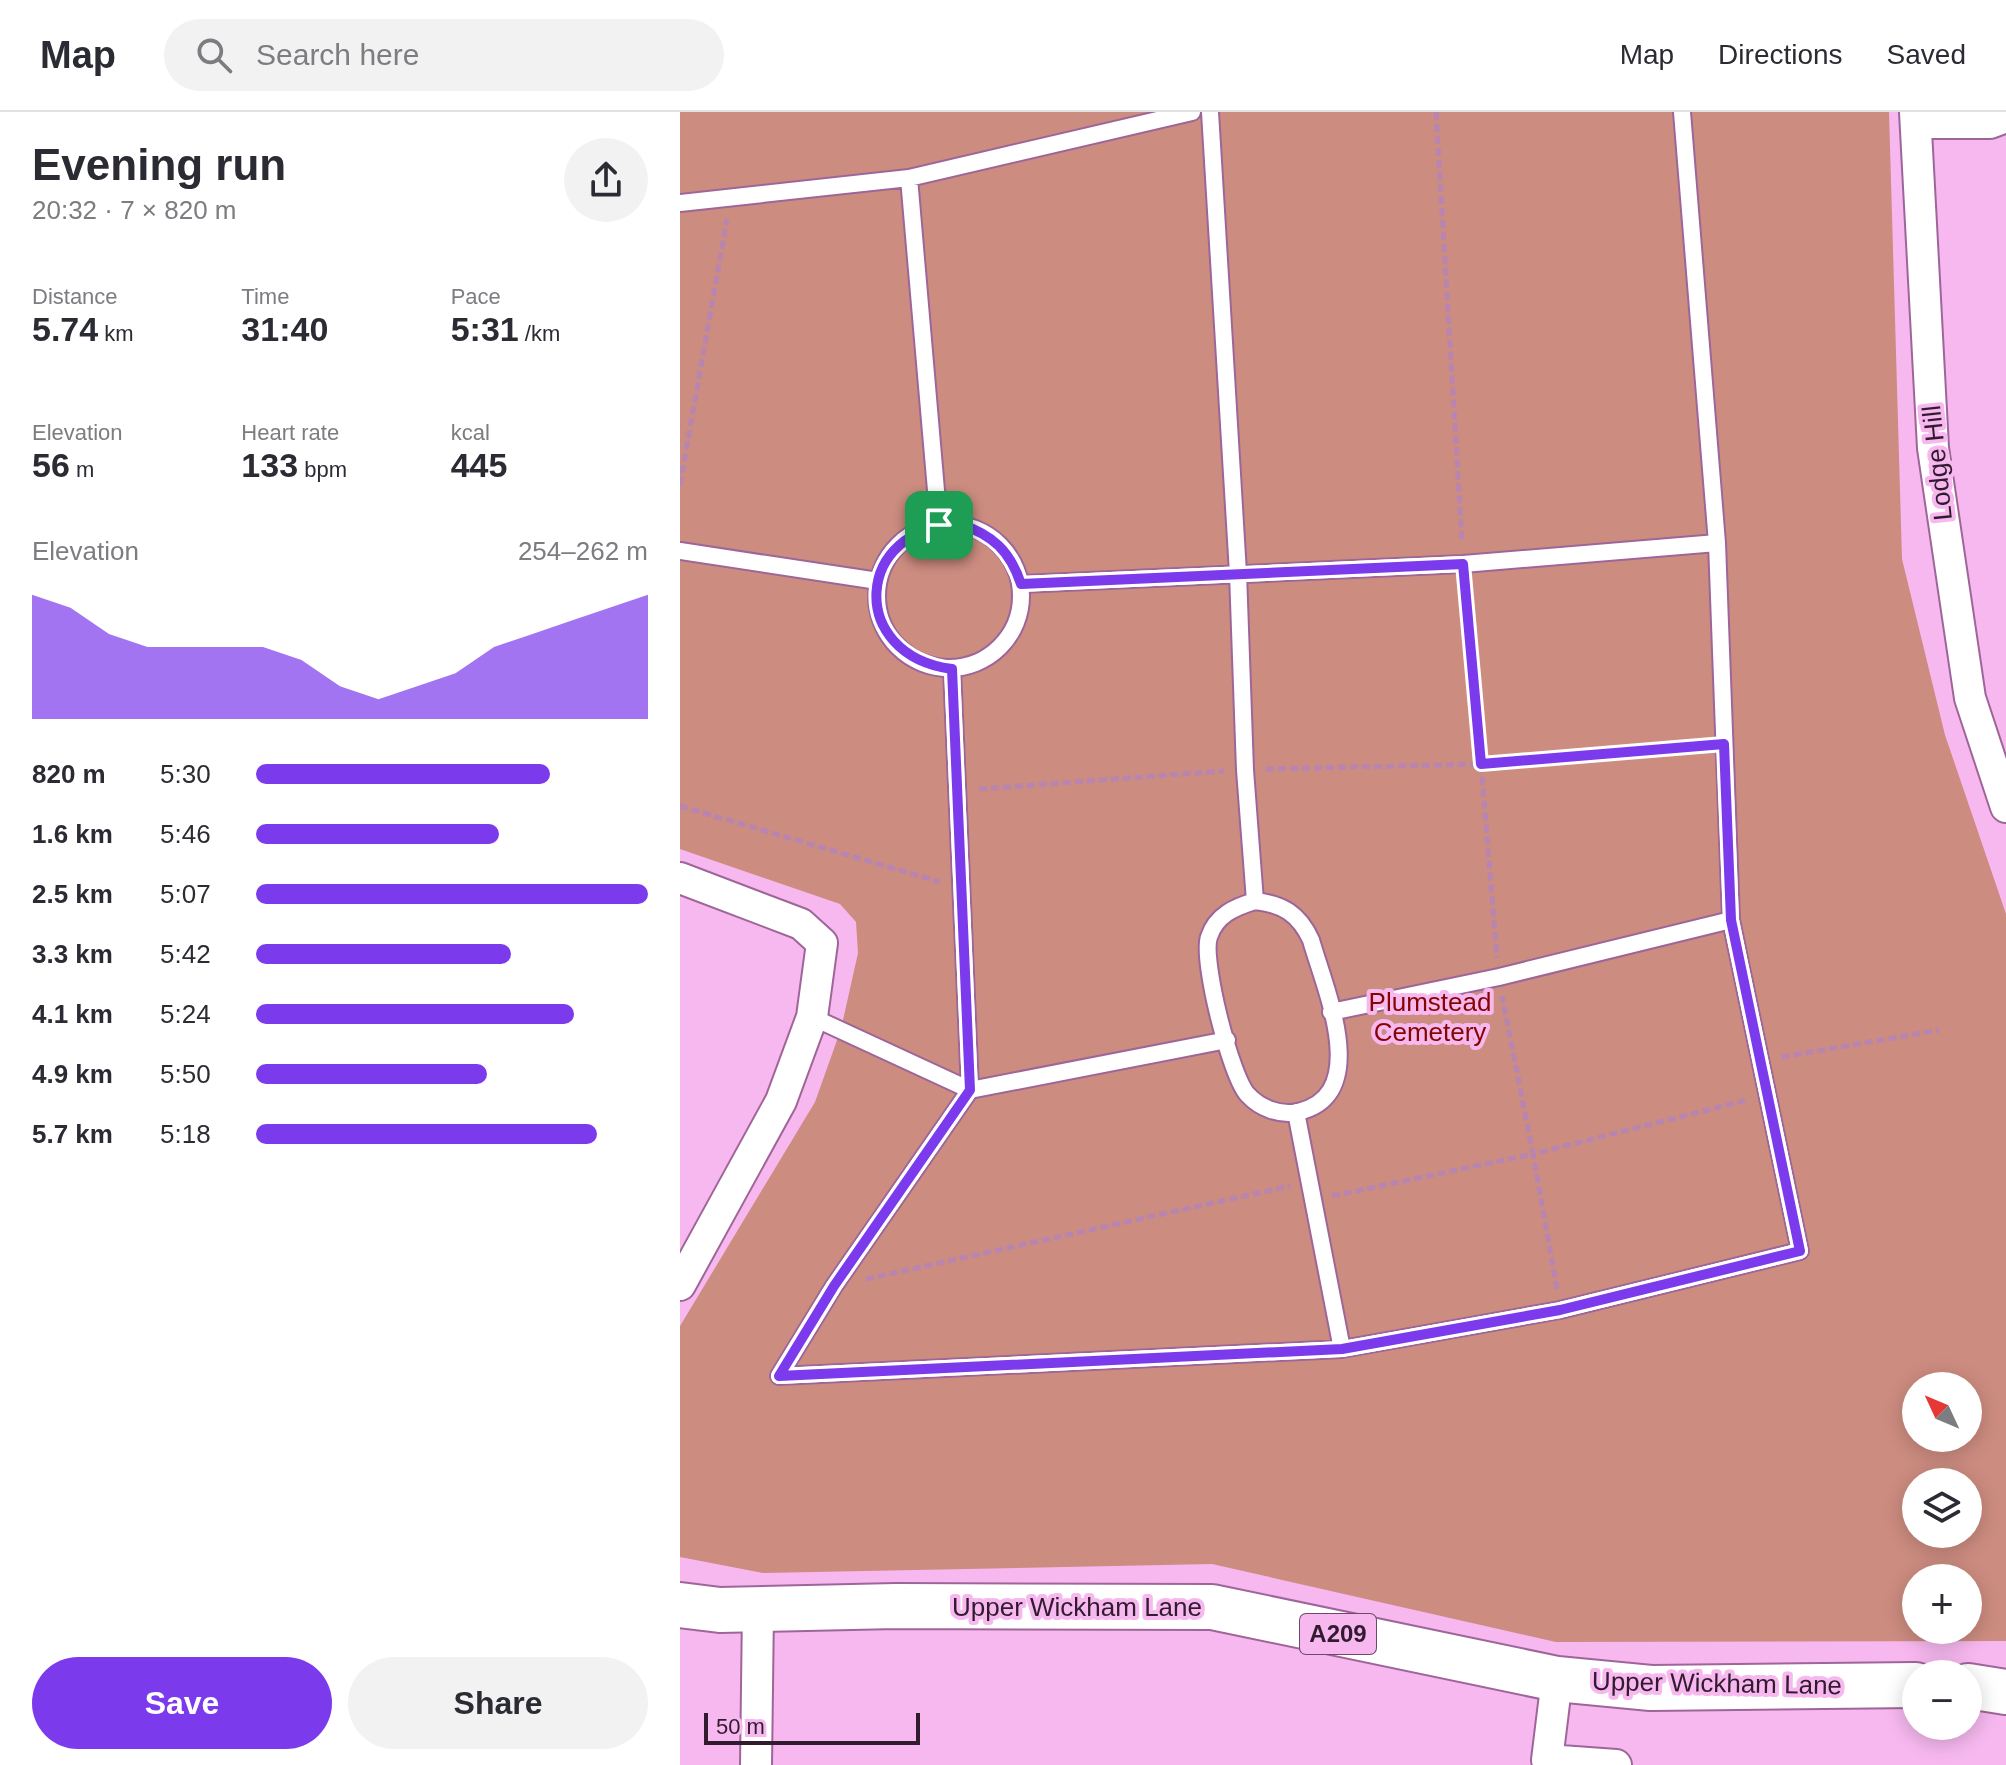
<!DOCTYPE html>
<html lang="en">
<head>
<meta charset="utf-8">
<style>
  body { margin:0; font-family:Helvetica,sans-serif; background:#f2f2f3; color:#2b2b33; height:100vh; display:flex; flex-direction:column; font-size:30px; white-space:nowrap }
  * { box-sizing:border-box; margin:0 }
  p { font-size:26px; color:#7c7c81 }
  .icon { flex:none; width:44px; height:44px; fill:none; stroke:currentColor; stroke-width:2; stroke-linecap:round; stroke-linejoin:round }
  .map { position:relative; flex:1; overflow:hidden }
  .drawer { display:flex; flex-direction:column; background:#fff; width:680px }
  .drawer>* { flex:none }
  .needle { width:52px; rotate:314deg }
  .fabs { position:absolute; left:1222px; top:1260px; display:grid; gap:16px }
  .fabs a { display:grid; place-items:center; width:80px; height:80px; border-radius:50%; background:#fff; box-shadow:0 4px 20px #0003; font-size:40px }
  .scale { position:absolute; left:24px; bottom:20px; width:216px; box-sizing:border-box; padding-left:8px; border:4px solid #321b2f; border-top:0; font-size:22px; line-height:28px; white-space:nowrap; color:#321b2f; -webkit-text-stroke:6px #f7b8ef; paint-order:stroke }
  .pin { position:absolute; display:grid; place-items:center; width:68px; height:68px; color:#fff; margin:-34px; border-radius:16px; box-shadow:0 4px 12px #0006 }
  .round { display:grid; place-items:center; flex:none; width:84px; height:84px; border-radius:42px; background:#f2f2f3 }
  .overview { display:flex; align-items:center; justify-content:space-between; height:136px; padding:0 32px }
  h1 { font-size:44px; font-weight:700; line-height:60px }
  .figures { display:grid; grid-template-columns:repeat(3,1fr); gap:12px; height:136px; padding:8px 32px }
  .figures div { display:grid; align-content:center }
  .figures b { font-size:34px; font-weight:700 }
  .figures small { font-size:22px; font-weight:400 }
  .figures p { font-size:22px }
  .chart { height:224px; padding:16px 32px }
  .chart p { display:flex; justify-content:space-between }
  .chart svg { width:100%; height:144px; margin-top:8px; fill:#7c3aed; opacity:.7 }
  .primary-button { display:flex; gap:16px; margin-top:auto; padding:16px 32px }
  .primary-button a { flex:1; height:92px; border-radius:48px; background:#7c3aed; color:#fff; font-size:32px; font-weight:700; line-height:92px; text-align:center }
  .primary-button a+a { background:#f2f2f3; color:#2b2b33 }
  ul { padding:0 32px; list-style:none; font-size:26px }
  li { display:grid; grid-template-columns:128px 96px 1fr; align-items:center; height:60px }
  li i { height:20px; border-radius:10px; background:#7c3aed }
  header { display:flex; align-items:center; gap:48px; box-sizing:border-box; height:112px; padding:0 40px; background:#fff; border-bottom:2px solid #e1e1e2 }
  header strong { font-size:38px }
  nav { display:flex; gap:44px; margin-inline-start:auto; font-size:28px }
  .search { width:560px; height:72px; background:#f2f2f3; display:flex; align-items:center; gap:20px; box-sizing:border-box; padding:0 28px; border-radius:44px; color:#7c7c81; font-size:30px }
  main { display:flex; flex:1; min-height:0 }
  .map>svg:first-child { display:block }
</style>
</head>
<body>
<header>
<strong>Map</strong>
<div class="search"><svg class="icon" aria-label="search" viewBox="0 0 24 24"><circle cx="10" cy="10" r="6"/><path d="M15 15l6 6"/></svg>Search here</div>
<nav><a>Map</a><a>Directions</a><a>Saved</a></nav>
</header>
<main>
<section class="drawer">
<div class="overview"><div><h1>Evening run</h1><p>20:32 · 7 × 820 m</p></div><a class="round"><svg class="icon" aria-label="share" viewBox="0 0 24 24"><path d="M12 15V3M7 8l5-5 5 5M5 13v7h14v-7"/></svg></a></div>
<div class="figures">
<div><p>Distance</p><b>5.74<small> km</small></b></div>
<div><p>Time</p><b>31:40</b></div>
<div><p>Pace</p><b>5:31<small> /km</small></b></div>
</div>
<div class="figures">
<div><p>Elevation</p><b>56<small> m</small></b></div>
<div><p>Heart rate</p><b>133<small> bpm</small></b></div>
<div><p>kcal</p><b>445</b></div>
</div>
<div class="chart"><p><span>Elevation</span>254–262 m</p>
<svg viewBox="0 0 160 44" preserveAspectRatio="none"><path d="M0 44V6L10 10L20 18L30 22L40 22L50 22L60 22L70 26L80 34L90 38L100 34L110 30L120 22L130 18L140 14L150 10L160 6V44z"/></svg>
</div>
<ul>
<li><b>820 m</b>5:30<i style="width:75%"></i></li>
<li><b>1.6 km</b>5:46<i style="width:62%"></i></li>
<li><b>2.5 km</b>5:07<i style="width:100%"></i></li>
<li><b>3.3 km</b>5:42<i style="width:65%"></i></li>
<li><b>4.1 km</b>5:24<i style="width:81%"></i></li>
<li><b>4.9 km</b>5:50<i style="width:59%"></i></li>
<li><b>5.7 km</b>5:18<i style="width:87%"></i></li>
</ul>
<div class="primary-button"><a>Save</a><a>Share</a></div>
</section>
<div class="map">
<svg width="1326" height="1653" viewBox="0 0 1326 1653">
  <rect width="100%" height="100%" fill="#f7b8ef"/>
  <path fill="#cd8c80" fill-rule="evenodd" d="M0,0H1209L1222,447L1265,623L1326,802V1529L876,1530L532,1452L83,1461L0,1445V1214L135,990L161,917L178,841L176,810L160,792L0,737ZM1236,1274H1288V1326H1236ZM1236,1370H1288V1422H1236ZM1236,1466H1288V1518H1236Z"/>
  <g fill="none" stroke-linecap="round" stroke-linejoin="round">
    <g stroke="#9e6698" stroke-width="20">
      <path id="service" d="M530,0L558,461L565,658L575,789
        M229,66L259,413
        M0,91L229,66L512,0
        M197 484a72 72 0 1 1 144 0a72 72 0 1 1-144 0Z
        M0,439L198,469
        M341,472L783,452L1037,431
        M272,557L290,978L154,1174L99,1264L662,1237L880,1198L1120,1139L1051,808L1037,431L1002,0
        M575,789C603,792 619,802 631,828C644,875 693,983 618,1000C600,1004 580,996 568,983C551,966 521,847 529,825C536,803 555,795 575,789Z
        M651,900L819,865L1051,808
        M132,905L290,978L547,928
        M616,1000L662,1237"/>
    </g>
    <g stroke="#9e6698" stroke-width="34">
      <path id="minor" d="M1235,0L1253,336L1290,586L1326,695
        M1236,11H1310L1326,5
        M0,766L121,812L142,831L132,905L101,989L0,1173
        M877,1567L867,1648L936,1653
        M76,1653L78,1497"/>
    </g>
    <g stroke="#9e6698" stroke-width="48">
      <path id="primary" d="M0,1493L40,1498L216,1494L532,1495L877,1567L971,1576L1236,1573
        M1288,1574L1326,1580"/>
    </g>
    <path stroke="#b785b0" stroke-width="5" stroke-dasharray="8 4" stroke-linecap="butt" d="M756,0L782,430
      M0,373L47,107
      M785,472L801,652L1026,633
      M586,657L801,652L817,846
      M299,677L544,659
      M0,694L260,770
      M1102,945L1259,918
      M652,1084L853,1042L822,884
      M186,1167L610,1074
      M877,1177L853,1042L1067,988"/>
    <use href="#service" stroke="#fff" stroke-width="16"/>
    <use href="#minor" stroke="#fff" stroke-width="30"/>
    <use href="#primary" stroke="#fff" stroke-width="44"/>
  </g>
  <g fill="none" stroke-linecap="round" stroke-linejoin="round">
    <g stroke="#fff" stroke-width="16">
      <path id="route" d="M280,412C313,423 330,439 341,472L783,452L801,652L1044,632L1051,808L1120,1139L880,1198L662,1237L99,1264L154,1174L290,978L272,557C166,543 174,414 280,412Z"/>
    </g>
    <use href="#route" stroke="#7c3aed" stroke-width="10"/>
  </g>
  <g text-anchor="middle" stroke-width="8" stroke-linejoin="round" paint-order="stroke">
    <rect fill="#f7b8ef" stroke="#6d4a69" stroke-width="2" x="620" y="1502" width="76" height="40" rx="6"/>
    <g font-size="24" font-weight="bold" fill="#321b2f">
      <text x="658" y="1530">A209</text>
    </g>
    <g font-size="26" fill="#321b2f" stroke="#f7b8ef">
      <text transform="translate(1257 351) rotate(-96)" y="9">Lodge Hill</text>
      <text x="397" y="1504">Upper Wickham Lane</text>
      <text transform="translate(1037 1571) rotate(1)" y="9">Upper Wickham Lane</text>
    </g>
    <g font-size="26" fill="#850600" stroke="#f7b8ef">
      <text x="750" y="899">Plumstead<tspan x="750" dy="30">Cemetery</tspan></text>
    </g>
  </g>
</svg>
<div class="fabs">
<a><svg class="needle" viewBox="-14 -14 28 28"><path d="M0-13l5 13h-10z" fill="#e53935"/><path d="M0 13l5-13h-10z" fill="#7c7c81"/></svg></a>
<a><svg class="icon" aria-label="layers" viewBox="0 0 24 24"><path d="M12 4l9 5-9 5-9-5zM3 14l9 5 9-5"/></svg></a>
<a>+</a>
<a>−</a>
</div>
<div class="scale">50 m</div>
<div class="pin" style="left:259px;top:413px;background:#1e9e55"><svg class="icon" aria-label="arrive" viewBox="0 0 24 24"><path d="M6 21V4h12l-3 4 3 4H6"/></svg></div>
</div>
</main>
</body>
</html>
